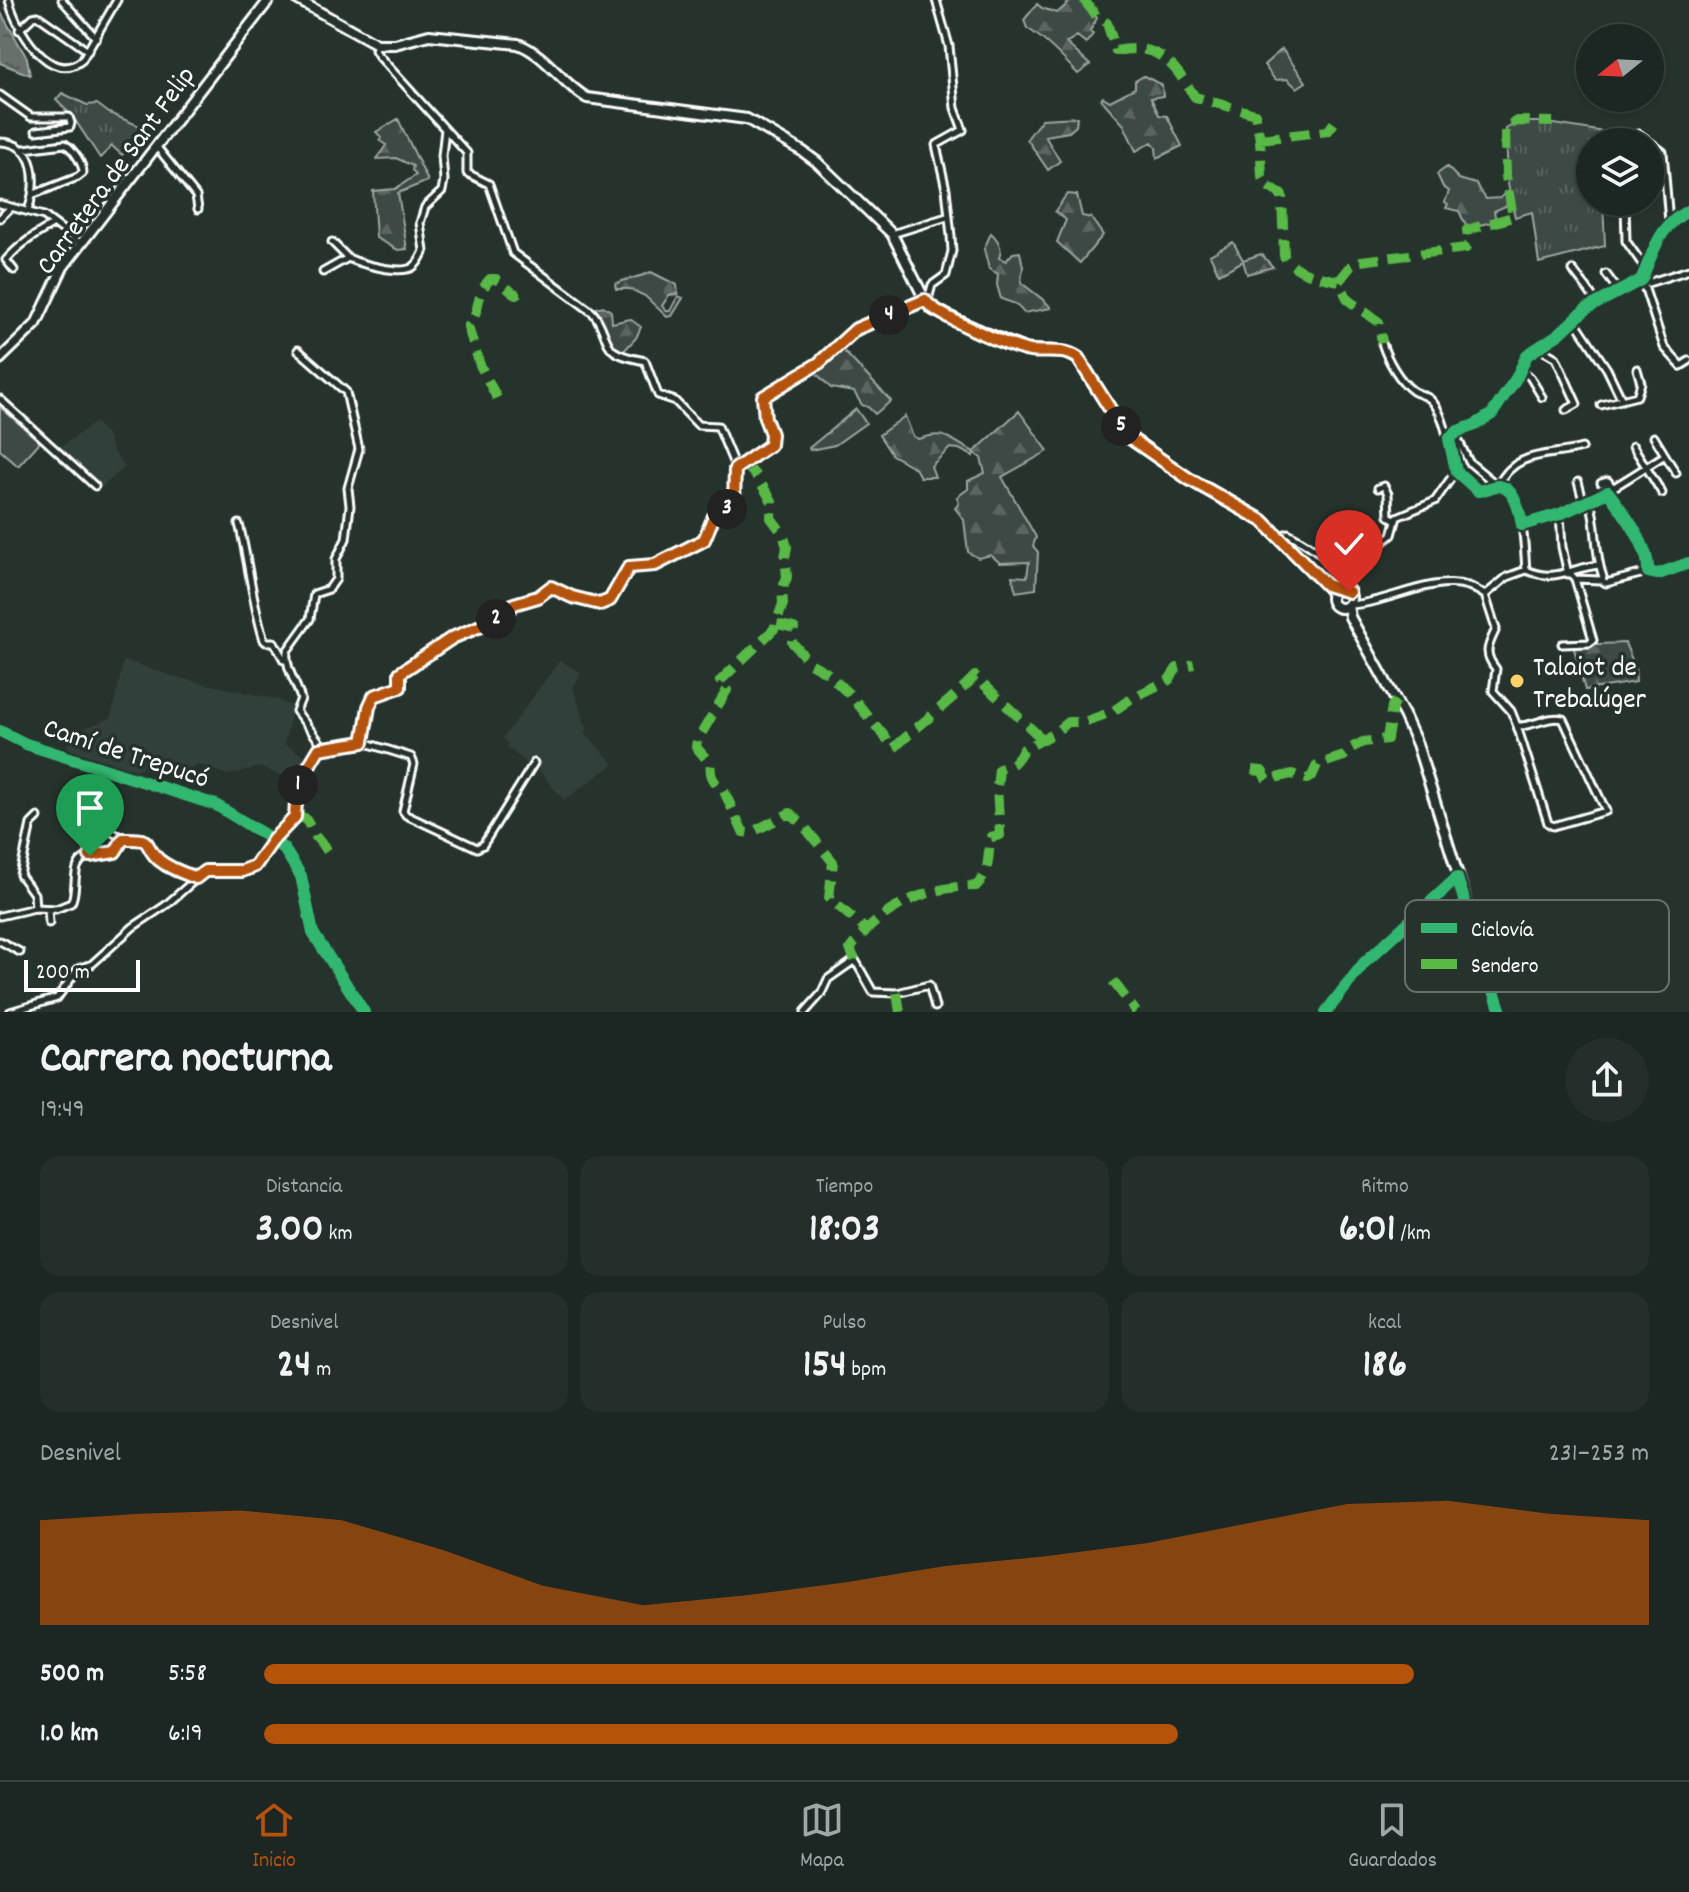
<!DOCTYPE html>
<html lang="es">
<head>
<meta charset="utf-8">
<style>
  body { margin:0; font-family:Dekko,sans-serif; background:#252e2a; color:#f1f3f6; height:100vh; display:flex; flex-direction:column; font-size:30px; white-space:nowrap }
  * { box-sizing:border-box; margin:0 }
  p { font-size:26px; color:#a0a5a5 }
  .icon { flex:none; width:44px; height:44px; fill:none; stroke:currentColor; stroke-width:2; stroke-linecap:round; stroke-linejoin:round }
  .map { position:relative; height:1012px; overflow:hidden }
  .drawer { display:flex; flex-direction:column; background:#1c2622; flex:1 }
  .drawer>* { flex:none }
  .needle { width:52px; rotate:252deg }
  .buttons { position:absolute; left:1576px; top:24px; display:grid; gap:16px }
  .buttons a { display:grid; place-items:center; width:88px; height:88px; border-radius:50%; background:#1c2622; box-shadow:0 2px 6px #0004,0 0 0 2px #3a4340; font-size:40px }
  .scale { position:absolute; left:24px; bottom:20px; width:116px; box-sizing:border-box; padding-left:8px; border:4px solid #fff; border-top:0; font-size:22px; line-height:28px; white-space:nowrap; color:#fff; -webkit-text-stroke:6px #26332d; paint-order:stroke }
  .pin { position:absolute; display:grid; place-items:center; width:68px; height:68px; color:#fff; margin:-82px -34px; border-radius:50% 50% 50% 0; rotate:-45deg; box-shadow:0 0 8px #0007 }
  .pin .icon { rotate:45deg }
  .km { position:absolute; width:40px; height:40px; margin:-20px; border-radius:50%; background:#222; color:#fff; font-size:22px; line-height:40px; text-align:center }
  .round { display:grid; place-items:center; flex:none; width:84px; height:84px; border-radius:42px; background:#252e2a }
  .head { display:flex; align-items:center; justify-content:space-between; height:136px; padding:0 40px }
  h1 { font-size:44px; font-weight:700; line-height:60px }
  .figures { display:grid; grid-template-columns:repeat(3,1fr); gap:12px; height:136px; padding:8px 40px }
  .figures div { display:grid; align-content:center; border-radius:20px; background:#252e2a; text-align:center }
  .figures b { font-size:40px; font-weight:700 }
  .figures small { font-size:22px; font-weight:400 }
  .figures p { font-size:22px }
  .chart { height:224px; padding:16px 40px }
  .chart p { display:flex; justify-content:space-between }
  .chart svg { width:100%; height:144px; margin-top:8px; fill:#b45309; opacity:.7 }
  ul { padding:0 40px; list-style:none; font-size:26px }
  li { display:grid; grid-template-columns:128px 96px 1fr; align-items:center; height:60px }
  li i { height:20px; border-radius:10px; background:#b45309 }
  .tab-bar { display:flex; justify-content:space-around; align-items:center; height:112px; border-top:2px solid #3a4340; background:#1c2622; font-size:22px; color:#a0a5a5 }
  .tab-bar a { display:grid; justify-items:center; gap:4px }
  .tab-bar .current { color:#b45309 }
  .map>svg:first-child { display:block }
</style>
</head>
<body>
<div class="map">
<svg width="1689" height="1012" viewBox="0 0 1689 1012">
  <defs>
    <pattern id="grass-tufts" width="24" height="20" patternUnits="userSpaceOnUse" patternTransform="scale(2)"><rect width="24" height="20" fill="#3e4944"/><path d="M3 7l-1-3M5 7V3M7 7l1-3M15 17l-1-3M17 17v-4M19 17l1-3" fill="none" stroke="#5b6460"/></pattern>
    <pattern id="forest-firs" width="22" height="20" patternUnits="userSpaceOnUse" patternTransform="scale(2)"><rect width="22" height="20" fill="#3e4944"/><path d="M5 1l3.5 6h-7zM16 11l3.5 6h-7z" fill="#5b6460"/></pattern>
    <pattern id="water-ripples" width="26" height="14" patternUnits="userSpaceOnUse" patternTransform="scale(2)"><rect width="26" height="14" fill="#67706c"/><path d="M2 4q2-2 4 0t4 0M15 11q2-2 4 0t4 0" fill="none" stroke="#575a59"/></pattern>
  </defs>
  <rect width="100%" height="100%" fill="#26332d"/>
  <filter id="ink" filterUnits="userSpaceOnUse"><feTurbulence type="fractalNoise" baseFrequency=".0125" numOctaves="2"/><feDisplacementMap in="SourceGraphic" scale="16" xChannelSelector="R" yChannelSelector="G"/><feConvolveMatrix kernelMatrix="1 2 1 2 8 2 1 2 1" color-interpolation-filters="sRGB"/></filter>
  <g filter="url(#ink)">
    <path fill="#333f3a" d="M95,422L107,435L113,451L125,467L97,491L90,489L88,484L54,452Z
      M124,660L175,677L279,700L293,707L284,744L307,757L296,781L259,767L228,775L197,764L188,772L152,763L130,772L70,754L65,736L111,718Z
      M560,660L581,673L573,688L587,729L584,732L614,764L564,800L531,761L528,764L507,747L509,745L503,738Z"/>
    <path fill="url(#grass-tufts)" stroke="#9ea4a2" stroke-width="2" d="M62,93L87,105L97,104L109,113L144,128L122,155L112,146L100,158L73,117L56,100Z
      M1518,122H1542L1605,132V142H1590V202H1603L1605,246L1539,263L1532,212L1515,217L1508,184L1506,129Z"/>
    <path fill="url(#forest-firs)" stroke="#9ea4a2" stroke-width="2" d="M1072,0H1082L1097,18L1090,31L1093,34L1086,43L1077,36L1066,43L1090,65L1078,74C1062,57 1046,40 1027,28L1024,20L1037,4L1042,8L1057,13Z
      M1282,49L1306,82L1297,88L1287,79L1275,80L1264,65Z
      M1144,76L1162,85L1163,96L1151,98L1159,115L1167,116L1182,146L1157,158L1156,148L1152,142L1136,151L1124,125L1101,99L1103,97L1110,101L1135,88V81Z
      M1077,117L1076,126L1069,132L1045,136L1060,161L1048,170L1027,139L1042,119Z
      M398,119L428,181L398,193L407,249L398,250L376,238L373,191L395,189L416,175L412,170L413,166L396,158L377,159L386,145L380,141L381,137L376,132Z
      M1447,167L1459,179L1476,184L1486,199L1500,198L1505,194L1510,204L1494,211L1496,221L1467,228L1459,211L1446,208L1448,204L1445,202L1449,191L1443,187L1437,174Z
      M1067,194L1077,195L1082,216L1091,218L1103,235L1080,263L1057,242L1066,220L1055,211Z
      M991,233C999,241 1003,248 999,258L1006,261L1013,253L1020,252L1023,267L1021,282C1030,291 1045,299 1051,308L1024,313L1016,304L1001,299L997,285L998,274L989,269L984,249Z
      M1233,242L1243,260L1261,254L1273,267L1247,274L1243,261L1219,274L1210,255Z
      M651,272L677,285L678,294L669,295L662,306L666,311H670L678,296L683,298L672,316L667,317L645,296L630,289H616L615,284C625,278 640,278 651,272Z
      M603,306L611,311L612,323L630,319L641,327L636,338L622,353L611,346L602,321L594,312L596,308Z
      M840,347L891,401L875,414L868,407L862,405L854,392L831,388L813,370Z
      M856,409L866,423L835,445L810,450L809,448Z
      M1019,411L1048,451L1002,477L1036,537L1033,546L1038,552L1036,589L1016,592L1012,576L1027,577L1029,562L1000,563L991,555L978,558L968,552L964,520L955,508L959,503L957,497L968,489V481L985,473L981,458L974,453L973,456L959,449L950,448L931,466L935,477H920L915,468L892,455L879,435L905,416L913,436L918,439C947,429 949,440 974,452Z
      M1625,643L1635,667L1636,682L1585,690L1573,645Z"/>
    <path fill="#3e4944" stroke="#9ea4a2" stroke-width="2" d="M0,407L40,442L18,466L0,450Z"/>
    <path fill="url(#water-ripples)" stroke="#a4a9a7" stroke-width="2" d="M0,11L27,58L30,75L0,63Z"/>
    <g fill="none" stroke-linecap="round" stroke-linejoin="round">
      <g stroke="#fff" stroke-width="11">
        <path id="minor" d="M9,0C15,27 50,87 82,60L117,0
          M62,0L96,38
          M19,30L33,17L38,16L88,51
          M0,95L31,117H69L71,123L70,127L36,131
          M445,129L467,153V173L489,184L513,253L592,312C604,324 604,344 614,351C622,357 636,359 645,361L658,395L675,401L698,425L718,426L733,462L739,465
          M0,142C38,143 37,183 28,211
          M1629,142L1633,136L1639,134L1663,152L1669,222
          M156,146L196,196L198,209
          M24,149L65,144C73,149 83,163 83,173L78,177L34,194
          M1625,202L1626,241L1645,268
          M0,204L44,216L80,243
          M0,218L10,208
          M892,234L947,217
          M332,242L348,258
          M14,270L6,260C20,244 36,234 54,224
          M1573,270C1581,283 1591,290 1596,304
          M323,272L348,258C361,264 401,275 413,267C419,263 421,257 424,251L420,223L425,207L442,191L444,180L442,156L445,129L378,55L375,50L377,44
          M1606,274L1620,293
          M1641,281L1648,283L1689,270
          M1643,283L1664,347L1681,366L1689,361
          M927,303L932,285L946,275L952,251L951,236L946,189L936,145L963,130L955,108L949,46L936,0
          M1575,321L1607,369L1622,400
          M1382,343C1387,359 1399,381 1413,391C1418,394 1425,395 1430,399C1446,414 1449,451 1456,471
          M1539,348L1556,358L1577,404L1566,410
          M298,350L346,392L359,449L348,488L350,506L346,539L336,559V579L329,589L314,594L310,619L287,651C285,668 296,682 301,699L296,711L323,746
          M1521,370L1530,377L1542,397
          M0,399L95,486
          M1601,405L1637,396L1641,383L1637,369
          M1455,433L1469,462L1498,486C1515,449 1550,457 1582,448
          M1654,437L1676,473
          M1449,439L1458,431L1475,425L1492,414L1517,377L1527,355L1559,334L1586,309L1641,280C1655,250 1657,228 1689,210
          M1633,446L1662,493
          M1456,471L1478,491C1484,491 1490,487 1496,487C1525,485 1524,551 1526,570
          M1578,482L1584,504
          M1601,483L1608,481L1613,488
          M1378,488L1384,486L1388,494L1389,516L1396,520
          M1590,501C1598,526 1594,553 1603,577L1601,580
          M1560,514L1562,547L1568,574
          M239,524C249,563 252,602 264,640L266,642H274L284,660
          M1522,525C1575,516 1620,483 1665,455
          M1281,536L1288,533C1317,549 1333,560 1347,590
          M1571,574L1575,579L1601,580L1606,583L1648,572C1650,546 1623,512 1608,492
          M1339,589L1344,576L1354,564L1392,535L1397,517L1435,501L1456,471
          M1485,595L1496,629C1488,646 1483,653 1496,669L1493,691L1511,711L1517,726L1548,823L1553,826L1606,811L1563,719C1548,715 1533,727 1517,726
          M1485,595L1507,577L1526,570C1556,583 1569,568 1599,565
          M1349,605C1386,604 1432,575 1468,586C1473,587 1479,592 1485,595
          M1562,644L1589,643L1593,640L1575,579
          M0,731L26,744L216,805L273,840L284,849L301,876L313,933L364,1012
          M363,742L369,707L374,696L400,687V673L452,638L502,617L514,604L538,597L551,587C567,595 588,606 606,603L629,567L655,565L704,540L714,516L725,511L734,502L735,469L770,445L771,434L765,418L763,397L819,363L856,329L924,300
          M94,808L98,822
          M79,833L98,822L123,839
          M35,908L34,894L20,875L31,824L38,817
          M48,909L49,923
          M0,916L35,908L56,909L71,903C79,888 69,863 88,857C97,854 106,855 115,852L123,839C157,838 141,844 159,860C169,869 183,873 195,877
          M0,941L20,952
          M10,1012L57,998L78,969L92,964L133,927L166,905L205,871H242L255,866L273,840L295,817L297,786L319,749L323,746L363,742L411,757L414,764L403,811L406,815L477,848L483,845L534,763
          M805,1012L821,994L828,979L855,960L873,992L897,993L929,985L935,1007
          M1326,1012L1364,963L1457,878"/>
      </g>
      <g stroke="#fff" stroke-width="14">
        <path id="major" d="M298,0L377,44H395L429,35L518,44C547,55 561,83 587,98L747,119L802,151L817,162L892,234L927,304L933,310L1026,350L1065,352L1078,358L1127,436L1189,479L1263,521L1326,585L1332,595
          M0,359L36,324L63,267L269,0
          M1331 598a10 10 0 1 1 20 0a10 10 0 1 1-20 0Z
          M1348,606L1350,617L1404,715L1417,744L1501,1012"/>
      </g>
      <use href="#minor" stroke="#26332d" stroke-width="5"/>
      <use href="#major" stroke="#26332d" stroke-width="8"/>
      <path stroke="#58b947" stroke-width="10" stroke-dasharray="20 10" stroke-linecap="butt" d="M1084,0L1097,17L1107,23L1116,51C1160,42 1173,64 1195,97L1255,114L1260,139L1262,177L1267,186L1282,195L1284,256C1297,274 1319,277 1339,281L1348,300L1379,322L1382,343
        M1260,139L1328,131L1334,123
        M1339,281L1351,266L1361,261L1466,248L1469,245L1467,230L1513,217L1506,176L1505,127L1517,121L1553,122
        M497,398L480,365L468,327C481,311 475,295 490,279H496L516,295L520,293
        M743,462L757,477L772,501L771,518L783,534L787,547L785,557L787,577L782,590L783,604L774,629L720,681L727,690L697,741L696,747L711,764C709,774 714,784 723,789L743,832L750,833L790,813L803,825L833,862L829,898L865,929
        M777,624L794,628L792,642L810,663L826,672L853,698L894,748C921,723 950,702 975,676L1043,740
        M1252,770L1262,771L1267,780L1292,774L1307,779L1312,776L1317,765L1344,756L1351,748L1363,742L1387,739L1392,706L1396,701
        M295,817L305,818L316,837L330,854
        M855,960L850,949C881,908 925,886 976,886C991,872 987,856 991,837L1000,835L997,788L999,769C1016,765 1015,761 1024,749L1053,734L1068,722H1084L1112,712L1132,698L1169,680L1177,668L1194,664
        M1113,981L1136,1012
        M897,993L900,1012"/>
      <g stroke="#26332d" stroke-width="17">
        <path id="cycleway" d="M1689,210C1657,228 1655,250 1641,280L1586,309L1559,334L1527,355L1517,377L1492,414L1475,425L1458,431L1449,439L1456,471L1478,491C1484,491 1492,486 1498,486C1515,487 1520,512 1522,525L1560,514L1608,492C1623,512 1650,546 1648,572L1658,574L1689,563
          M0,731L26,744L216,805L273,840L284,849L301,876L313,933L364,1012
          M363,742L369,707L374,696L400,687V673L452,638L502,617L514,604L538,597L551,587C567,595 588,606 606,603L629,567L655,565L704,540L714,516L725,511L734,502L735,469L770,445L771,434L765,418L763,397L819,363L856,329L925,300
          M1326,1012L1364,963L1457,878L1501,1012"/>
      </g>
      <use href="#cycleway" stroke="#33b770" stroke-width="12"/>
    </g>
  </g>
  <g fill="none" stroke-linecap="round" stroke-linejoin="round" filter="url(#ink)">
    <g stroke="#fff" stroke-width="16">
      <path id="route" d="M90,856L115,852L123,839C157,838 141,844 159,860C170,869 183,873 196,878L205,871H242L255,866L273,840L295,817L297,786L319,749L363,742L369,707L374,696L400,687V673L452,638L502,617L514,604L538,597L551,587L572,597L600,604L610,600L629,567L655,565L704,540L714,516L725,511L734,502L735,469L770,445L771,434L765,418L763,397L819,363L856,329L925,300C934,315 1010,347 1030,351C1047,353 1064,348 1078,358L1127,436L1189,479L1263,521L1326,585L1349,592"/>
    </g>
    <use href="#route" stroke="#b45309" stroke-width="10"/>
  </g>
  <circle fill="#ffd166" stroke="#26332d" stroke-width="3" cx="1517" cy="681" r="8"/>
  <g text-anchor="middle" stroke-width="7" stroke-linejoin="round" paint-order="stroke">
    <g font-size="28" fill="#fff" stroke="#26332d">
      <text transform="translate(114 169) rotate(-54)" y="10">Carretera de Sant Felip</text>
      <text transform="translate(127 751) rotate(18)" y="10">Camí de Trepucó</text>
    </g>
    <g font-size="28" fill="#fff" stroke="#26332d" text-anchor="start">
      <text x="1533" y="675">Talaiot de<tspan x="1533" dy="32">Trebalúger</tspan></text>
    </g>
  </g>
  <rect x="1405" y="900" width="264" height="92" rx="12" fill="#26332d" stroke="#67706c" stroke-width="2"/>
  <rect x="1421" y="923" width="36" height="10" fill="#33b770"/>
  <rect x="1421" y="959" width="36" height="10" fill="#58b947"/>
  <g font-size="22" fill="#fff">
    <text x="1471" y="936">Ciclovía</text>
    <text x="1471" y="972">Sendero</text>
  </g>
</svg>
<div class="buttons">
<a><svg class="needle" viewBox="-14 -14 28 28"><path d="M0-13l5 13h-10z" fill="#e53935"/><path d="M0 13l5-13h-10z" fill="#a0a5a5"/></svg></a>
<a><svg class="icon" aria-label="layers" viewBox="0 0 24 24"><path d="M12 4l9 5-9 5-9-5zM3 14l9 5 9-5"/></svg></a>
</div>
<div class="scale">200 m</div>
<div class="pin" style="left:90px;top:856px;background:#1e9e55"><svg class="icon" aria-label="arrive" viewBox="0 0 24 24"><path d="M6 21V4h12l-3 4 3 4H6"/></svg></div>
<div class="pin" style="left:1349px;top:592px;background:#d93025"><svg class="icon" aria-label="check" viewBox="0 0 24 24"><path d="M5 12l5 5 9-10"/></svg></div>
<b class="km" style="left:298px;top:785px">1</b>
<b class="km" style="left:496px;top:619px">2</b>
<b class="km" style="left:727px;top:509px">3</b>
<b class="km" style="left:889px;top:315px">4</b>
<b class="km" style="left:1121px;top:426px">5</b>
</div>
<section class="drawer">
<div class="head"><div><h1>Carrera nocturna</h1><p>19:49</p></div><a class="round"><svg class="icon" aria-label="share" viewBox="0 0 24 24"><path d="M12 15V3M7 8l5-5 5 5M5 13v7h14v-7"/></svg></a></div>
<div class="figures">
<div><p>Distancia</p><b>3.00<small> km</small></b></div>
<div><p>Tiempo</p><b>18:03</b></div>
<div><p>Ritmo</p><b>6:01<small> /km</small></b></div>
</div>
<div class="figures">
<div><p>Desnivel</p><b>24<small> m</small></b></div>
<div><p>Pulso</p><b>154<small> bpm</small></b></div>
<div><p>kcal</p><b>186</b></div>
</div>
<div class="chart"><p><span>Desnivel</span>231–253 m</p>
<svg viewBox="0 0 160 44" preserveAspectRatio="none"><path d="M0 44V12L10 10L20 9L30 12L40 21L50 32L60 38L70 35L80 31L90 26L100 23L110 19L120 13L130 7L140 6L150 10L160 12V44z"/></svg>
</div>
<ul>
<li><b>500 m</b>5:58<i style="width:83%"></i></li>
<li><b>1.0 km</b>6:19<i style="width:66%"></i></li>
</ul>
</section>
<nav class="tab-bar">
<a class="current"><svg class="icon" aria-label="home" viewBox="0 0 24 24"><path d="M3 11l9-7 9 7M6 9v11h12V9"/></svg>Inicio</a>
<a><svg class="icon" aria-label="map" viewBox="0 0 24 24"><path d="M3 6l6-2 6 2 6-2v14l-6 2-6-2-6 2zM9 4v14M15 6v14"/></svg>Mapa</a>
<a><svg class="icon" aria-label="saved" viewBox="0 0 24 24"><path d="M7 4h10v16l-5-4-5 4z"/></svg>Guardados</a>
</nav>
</body>
</html>
